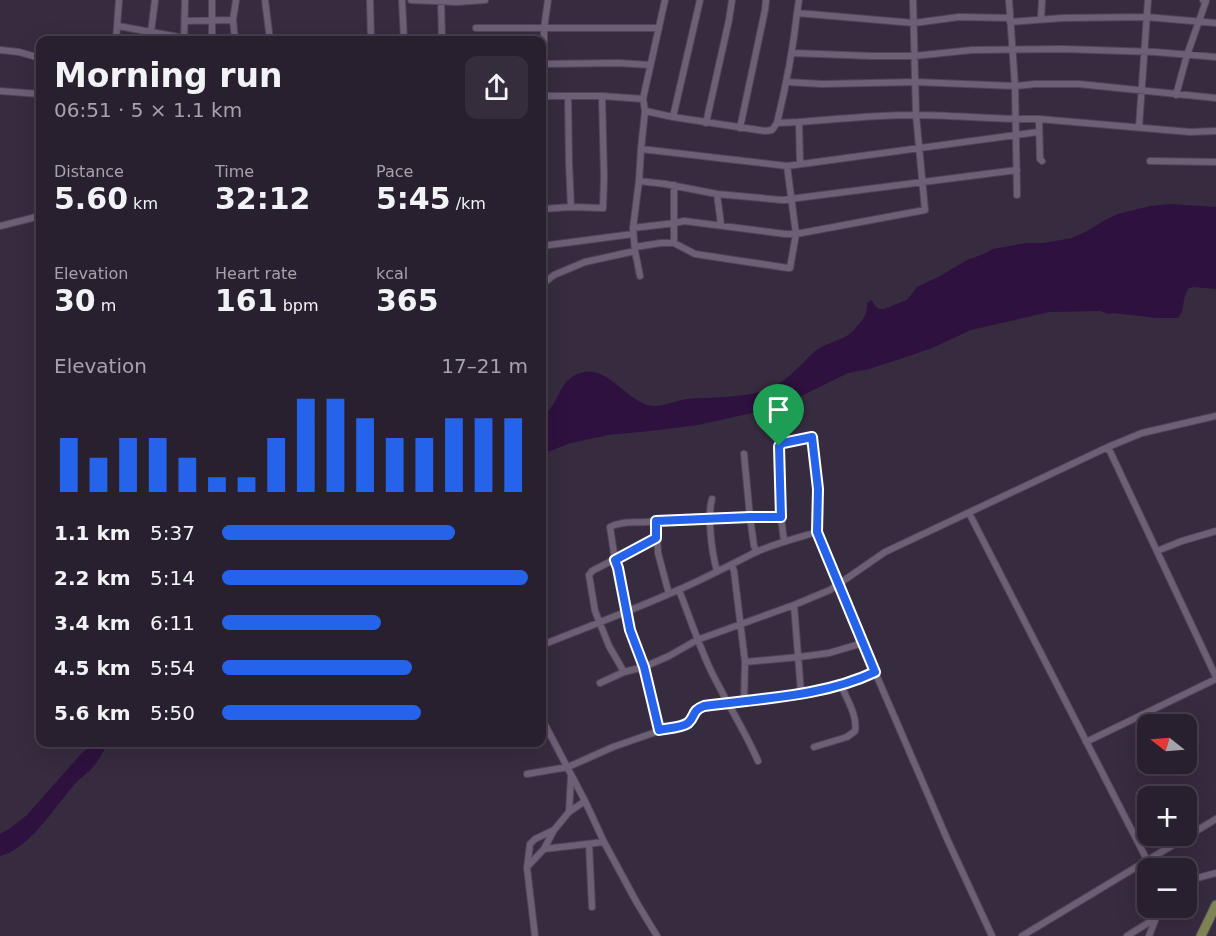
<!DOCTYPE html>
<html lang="en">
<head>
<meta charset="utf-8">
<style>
  body { margin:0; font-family:"DejaVu Sans",sans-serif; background:#352d3b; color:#f1f3f6; height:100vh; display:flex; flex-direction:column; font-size:22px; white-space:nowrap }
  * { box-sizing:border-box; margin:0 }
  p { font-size:20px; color:#a5a3aa }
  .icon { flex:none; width:33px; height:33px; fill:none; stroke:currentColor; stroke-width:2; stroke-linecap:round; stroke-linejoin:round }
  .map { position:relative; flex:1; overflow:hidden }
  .sheet { position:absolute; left:36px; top:36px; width:510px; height:711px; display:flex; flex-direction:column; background:#29202f; border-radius:12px; box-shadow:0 6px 24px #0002,0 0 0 2px #453e4b }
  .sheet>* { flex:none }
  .needle { width:39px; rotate:287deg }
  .fabs { position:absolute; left:1137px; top:714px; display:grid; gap:12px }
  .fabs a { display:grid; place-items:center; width:60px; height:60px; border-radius:12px; background:#29202f; box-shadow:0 6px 24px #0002,0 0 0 2px #453e4b; font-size:30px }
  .pin { position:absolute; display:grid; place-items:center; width:51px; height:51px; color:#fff; margin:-62px -26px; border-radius:50% 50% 50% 0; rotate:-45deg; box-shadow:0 0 6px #0007 }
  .pin .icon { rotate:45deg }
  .round { display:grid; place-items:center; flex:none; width:63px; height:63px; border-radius:12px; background:#352d3b }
  .headline { display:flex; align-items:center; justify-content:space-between; height:102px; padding:0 18px }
  h1 { font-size:33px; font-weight:600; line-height:45px }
  .metrics { display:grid; grid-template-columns:repeat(3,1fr); gap:9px; height:102px; padding:6px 18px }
  .metrics div { display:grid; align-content:center }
  .metrics b { font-size:30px; font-weight:600 }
  .metrics small { font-size:16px; font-weight:400 }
  .metrics p { font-size:16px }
  .chart { height:168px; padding:12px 18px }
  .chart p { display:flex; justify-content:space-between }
  .chart svg { width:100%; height:108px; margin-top:6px; stroke:#2563eb; stroke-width:6 }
  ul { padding:0 18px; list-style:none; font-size:20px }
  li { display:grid; grid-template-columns:96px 72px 1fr; align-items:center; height:45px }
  li i { height:15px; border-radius:8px; background:#2563eb }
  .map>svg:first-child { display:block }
</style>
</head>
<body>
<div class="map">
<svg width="1216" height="936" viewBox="0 0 1216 936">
  <rect width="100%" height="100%" fill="#372b3f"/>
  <path fill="#2e113e" d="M1169,204L1216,207V289L1194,287L1189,288C1181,298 1186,309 1178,318H1157L1113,313L1109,314L1100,311L1049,312L971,330L932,348L909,356L869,369L848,373L783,405L761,411L698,425L650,431L608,435L571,443L542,454V416C561,405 557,377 584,372C610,366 630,407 656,406C667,405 677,400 688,399C711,397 738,398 760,392C777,388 790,376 802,364C807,359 812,353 818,349C829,342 847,339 854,330C862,321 868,315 867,303L872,300L875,306L879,309H884L907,300L917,287L940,276L967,260L984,254L993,249L1026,243H1044L1072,238L1087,231L1107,219L1118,214L1150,206Z
    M94,743H109C103,750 100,759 94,766C88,773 80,778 74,785C54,808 29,849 0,856V834L9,829L27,815L81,754Z"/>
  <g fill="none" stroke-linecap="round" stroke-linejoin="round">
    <g stroke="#514658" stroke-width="8">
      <path id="minor" d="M212,0V40
        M265,0L270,40
        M370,0L371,40
        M402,0L404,40
        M411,0L457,2L485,0
        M441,0L442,40
        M1009,0L1015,86L1017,195
        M797,13L799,0
        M1041,19L1042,0
        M185,21L233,20
        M1010,22L1063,18L1146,17L1216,23
        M118,26L184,38
        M476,28H659
        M116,40L119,0
        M150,40L155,0
        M184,40L185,0
        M235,40L233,20L236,0
        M0,50L19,52L40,58
        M793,53L872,56H914L972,50L1063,49L1155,52L1216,57
        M542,64L619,63L650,65
        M787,82L822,84L916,82L1015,86L1035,84H1079L1216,98
        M0,91L40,94
        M1176,95L1187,55L1206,1L1203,0
        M542,96H602L643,99
        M568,97L569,164L571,207
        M645,111L673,117L765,131L772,130L777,123
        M673,117L700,0
        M1039,119L1040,159L1042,161
        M542,121L544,96V29L548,0
        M799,122L777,123C786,86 793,50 797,13L914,23L959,17L1010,18
        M706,123L729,20L732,0
        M1139,127L1148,0
        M740,128L765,10L766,0
        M641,149L787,166L1038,132
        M1150,161L1216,162
        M800,164L799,122C837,119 876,115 914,115C956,115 997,120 1039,119L1190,132L1216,131
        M639,181L665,184L717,194L782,200L1017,170
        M674,185V243
        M717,194L721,225
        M542,209L571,207L603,208L604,177L602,96
        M0,226L40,216
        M633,228L675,223L684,221L785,234H796L925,210L916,115L913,0
        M542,246L633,234
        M635,247L661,243H674L695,254L788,268H790L796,234L787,166
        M640,276L635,251L633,228L639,181L641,149L645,111L643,99L665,0
        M542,283L545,282L554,275L585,262L635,251
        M1108,447L1216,677
        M744,454L750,517L754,546L757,552
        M712,499C707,516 712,554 717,571
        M969,513L1147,860
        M656,521L658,553L669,594
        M784,541L781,517L778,449L779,446L783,443L812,437L818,489L817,532L875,672L948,841L992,936
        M1157,551L1182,541L1216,531
        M732,565L734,571L745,662L744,701
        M679,590C690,618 699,646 712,673C727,703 745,731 758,761
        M794,605L801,693
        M542,645C587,627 633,610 678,590C704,579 730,565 756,552C776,543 797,538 817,532
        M745,662L799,657L829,653L863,643
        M624,672L609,646L595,611L589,575L592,571L656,538
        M600,683L624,672L644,667L669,656L697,640L794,605L830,590L885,552L1108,447L1142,433L1216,416
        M542,719L585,801L604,842L637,903L657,936
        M659,731L644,667L630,630L618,568L615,560L610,527C620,521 635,523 646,522C691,518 736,517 781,517
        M1086,742L1216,679
        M814,747L847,737L855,731C858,716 846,698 841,685
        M527,774L568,767L613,747L659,731L686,724L691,719L696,710L704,706C761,698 822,697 875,672
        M569,812L585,801
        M589,844L592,907
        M544,849L604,842
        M527,867L544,849L554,830
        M1186,881L1216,873
        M535,936L527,868L530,844L535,839L554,830L569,812L571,777
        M1022,936L1216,819
        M1127,936L1156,918L1167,908
        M1149,936L1156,918"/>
    </g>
    <g stroke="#514658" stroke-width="11">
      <path id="primary" d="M1201,936L1216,905"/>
    </g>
    <use href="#minor" stroke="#6d5f76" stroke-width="6"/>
    <use href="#primary" stroke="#7e8453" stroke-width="9"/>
  </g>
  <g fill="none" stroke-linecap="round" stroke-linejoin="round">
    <g stroke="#fff" stroke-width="12">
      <path id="route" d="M812,437L818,489L817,532L875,672C822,697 761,698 704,706C691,711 696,716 688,723C681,728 668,728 659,730L644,667L630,630L618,568L615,560L656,538V521L750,517H781L779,446L783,443Z"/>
    </g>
    <use href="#route" stroke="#2563eb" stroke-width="8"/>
  </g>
</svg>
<div class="fabs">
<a><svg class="needle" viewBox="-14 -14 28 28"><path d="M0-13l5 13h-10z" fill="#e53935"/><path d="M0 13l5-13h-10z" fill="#a5a3aa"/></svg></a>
<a>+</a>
<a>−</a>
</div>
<div class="pin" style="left:779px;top:446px;background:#1e9e55"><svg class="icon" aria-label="arrive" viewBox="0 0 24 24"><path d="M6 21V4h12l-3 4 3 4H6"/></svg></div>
<section class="sheet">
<div class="headline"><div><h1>Morning run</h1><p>06:51 · 5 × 1.1 km</p></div><a class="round"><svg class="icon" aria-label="share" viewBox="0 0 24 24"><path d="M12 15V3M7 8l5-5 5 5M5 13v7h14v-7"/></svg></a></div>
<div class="metrics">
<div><p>Distance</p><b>5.60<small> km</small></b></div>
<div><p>Time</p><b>32:12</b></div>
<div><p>Pace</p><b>5:45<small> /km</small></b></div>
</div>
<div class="metrics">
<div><p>Elevation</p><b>30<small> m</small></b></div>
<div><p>Heart rate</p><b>161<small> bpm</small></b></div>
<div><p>kcal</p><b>365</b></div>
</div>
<div class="chart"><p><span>Elevation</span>17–21 m</p>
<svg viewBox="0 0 160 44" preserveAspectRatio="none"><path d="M5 44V22M15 44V30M25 44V22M35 44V22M45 44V30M55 44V38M65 44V38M75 44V22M85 44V6M95 44V6M105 44V14M115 44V22M125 44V22M135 44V14M145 44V14M155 44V14"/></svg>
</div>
<ul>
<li><b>1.1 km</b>5:37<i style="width:76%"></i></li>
<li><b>2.2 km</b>5:14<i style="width:100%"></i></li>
<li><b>3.4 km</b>6:11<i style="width:52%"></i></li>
<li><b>4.5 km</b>5:54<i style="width:62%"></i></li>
<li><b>5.6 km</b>5:50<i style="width:65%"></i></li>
</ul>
</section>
</div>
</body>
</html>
